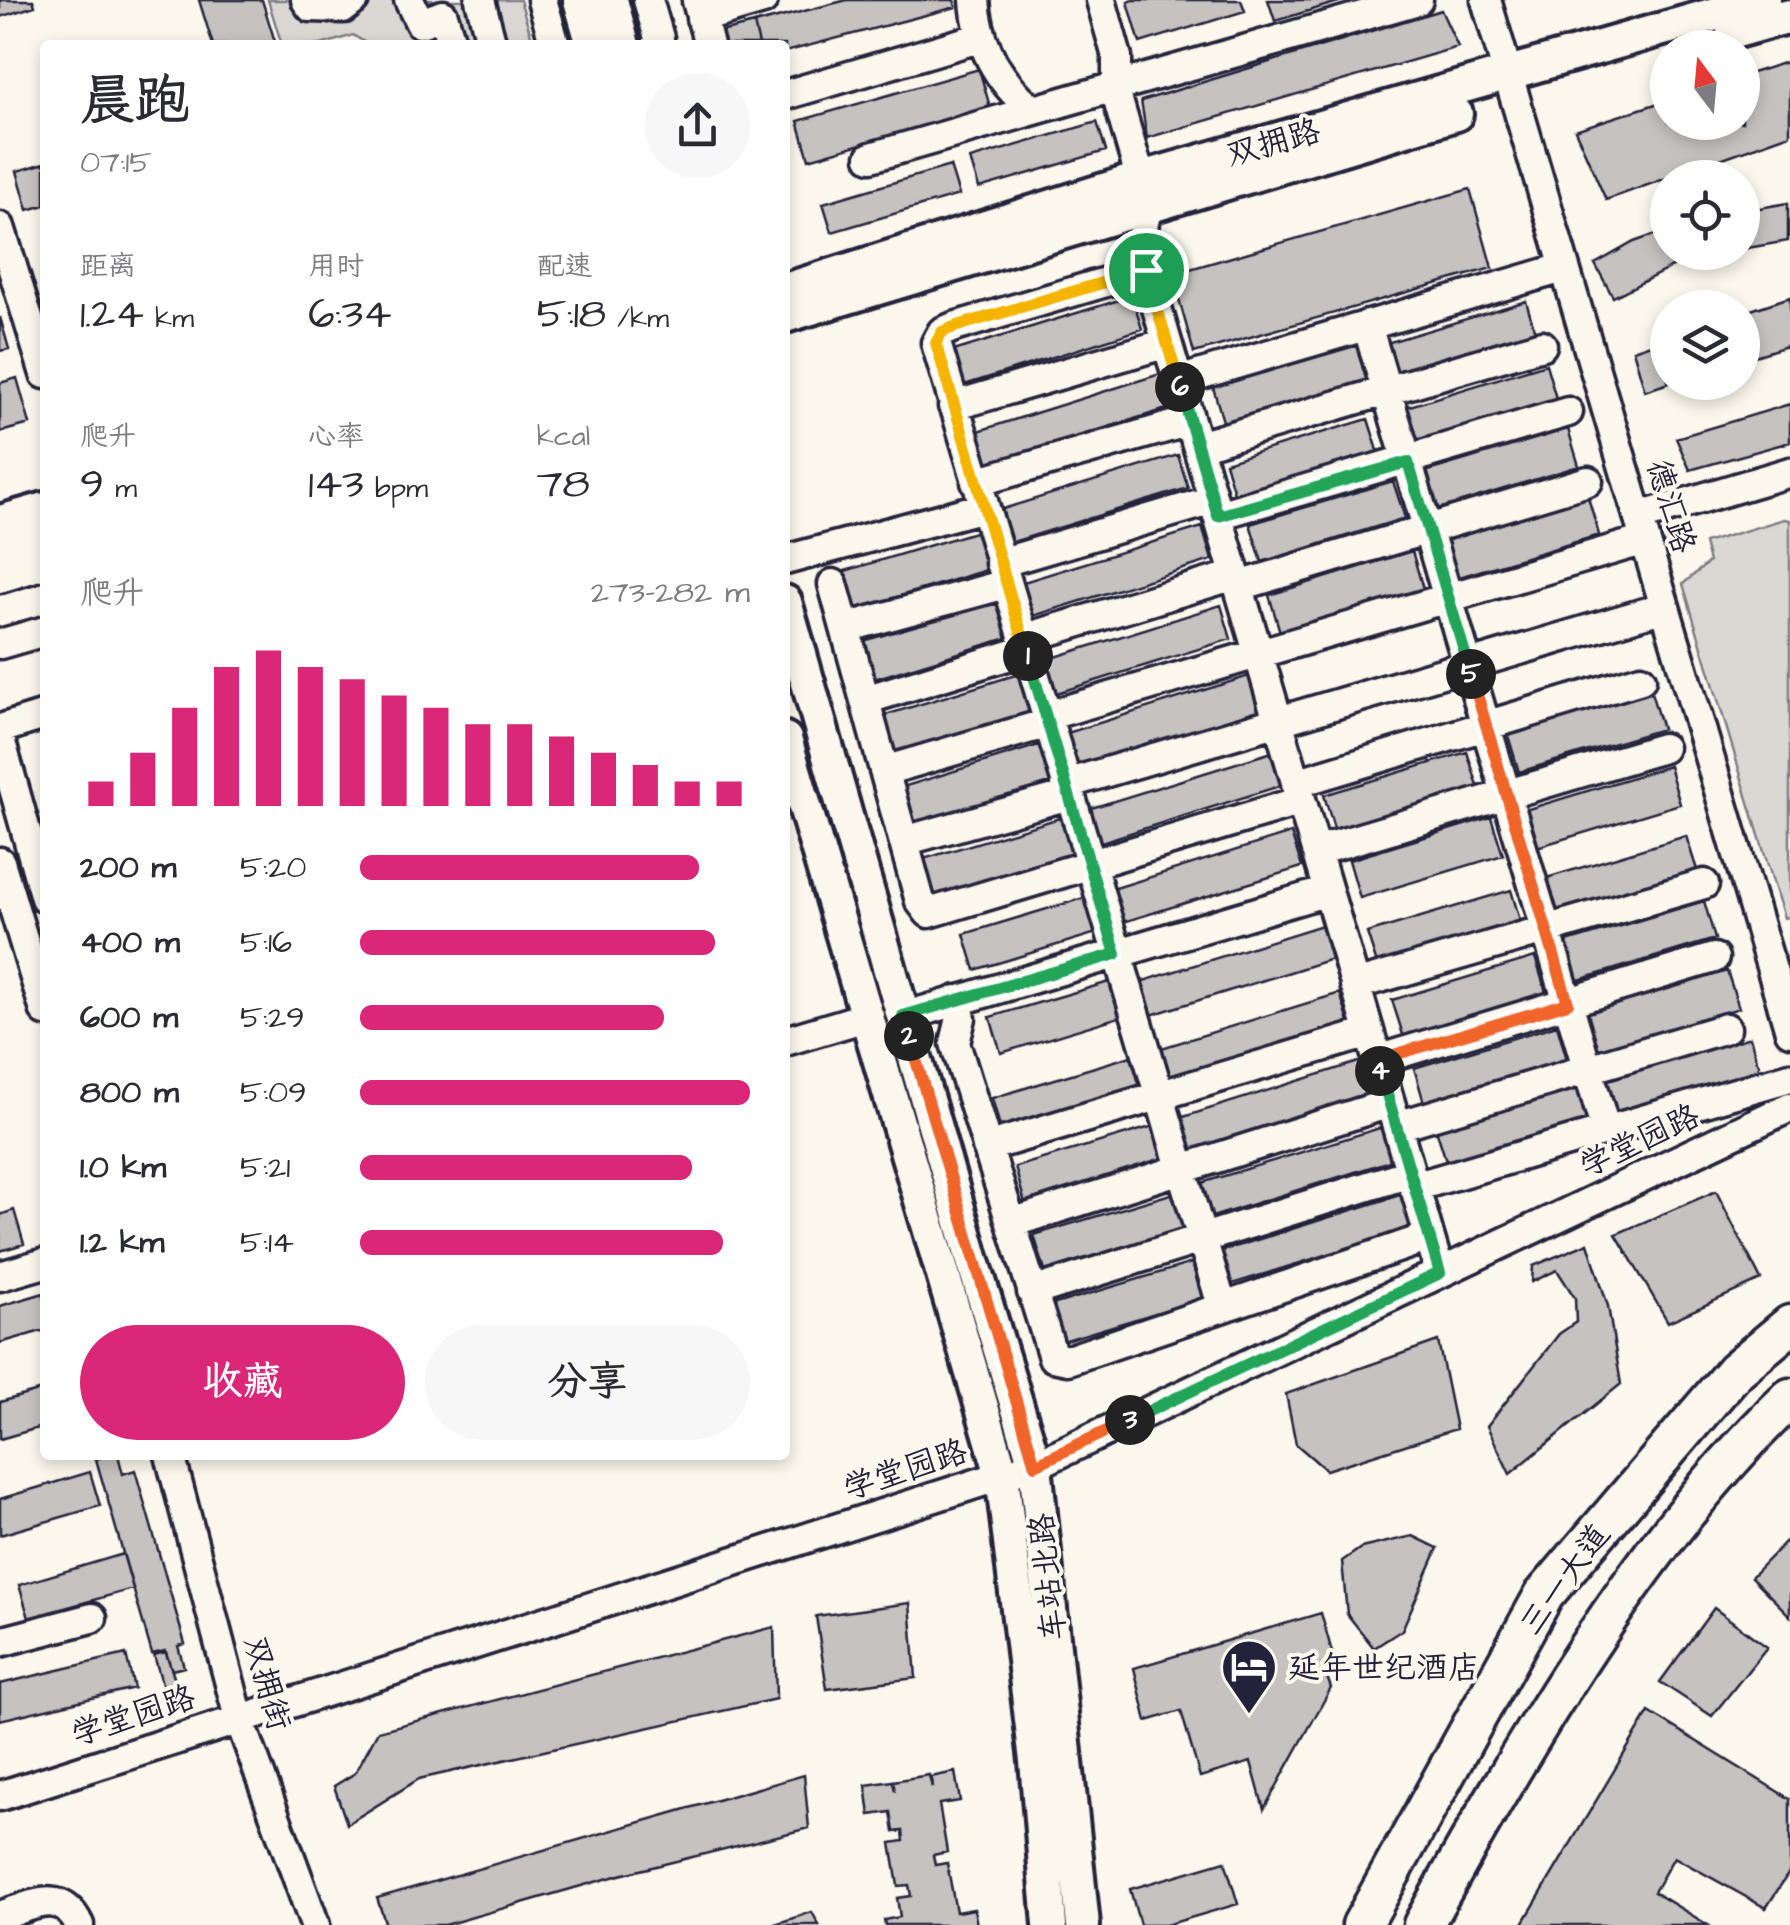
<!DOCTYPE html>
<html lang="zh">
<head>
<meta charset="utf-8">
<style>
  body { margin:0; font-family:"Architects Daughter","LXGW WenKai TC",sans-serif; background:#f7f7f7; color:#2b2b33; height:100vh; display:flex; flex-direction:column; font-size:38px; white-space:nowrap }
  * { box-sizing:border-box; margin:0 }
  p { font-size:32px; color:#7c7c81 }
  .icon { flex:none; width:55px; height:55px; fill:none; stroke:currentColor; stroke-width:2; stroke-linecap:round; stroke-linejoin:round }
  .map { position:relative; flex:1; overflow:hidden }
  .details { position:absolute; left:40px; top:40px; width:750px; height:1420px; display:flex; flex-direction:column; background:#fff; border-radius:10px; box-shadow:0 5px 15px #0003 }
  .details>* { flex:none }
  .needle { width:65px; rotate:344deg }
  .buttons { position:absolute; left:1650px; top:30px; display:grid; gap:20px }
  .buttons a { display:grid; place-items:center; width:110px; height:110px; border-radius:50%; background:#fff; box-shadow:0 5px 15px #0003; font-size:50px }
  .pin { position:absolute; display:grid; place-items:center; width:85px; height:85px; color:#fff; margin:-42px; border:5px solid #fff; border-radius:50%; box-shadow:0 2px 10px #0007 }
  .km { position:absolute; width:50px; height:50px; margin:-25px; border-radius:50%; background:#222; color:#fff; font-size:28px; line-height:50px; text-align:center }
  .round { display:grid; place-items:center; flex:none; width:105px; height:105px; border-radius:52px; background:#f7f7f7 }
  .head { display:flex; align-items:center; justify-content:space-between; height:170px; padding:0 40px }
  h1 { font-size:55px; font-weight:600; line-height:75px }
  .stats { display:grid; grid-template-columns:repeat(3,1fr); gap:15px; height:170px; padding:10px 40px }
  .stats div { display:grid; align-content:center }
  .stats b { font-size:42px; font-weight:600 }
  .stats small { font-size:28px; font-weight:400 }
  .stats p { font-size:28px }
  .chart { height:280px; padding:20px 40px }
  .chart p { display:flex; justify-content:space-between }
  .chart svg { width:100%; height:180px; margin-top:10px; stroke:#db2777; stroke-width:6 }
  .button { display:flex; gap:20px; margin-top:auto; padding:20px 40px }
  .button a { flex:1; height:115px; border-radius:60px; background:#db2777; color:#fff; font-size:40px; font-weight:600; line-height:115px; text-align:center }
  .button a+a { background:#f7f7f7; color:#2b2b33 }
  ul { padding:0 40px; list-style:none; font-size:32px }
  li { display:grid; grid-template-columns:160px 120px 1fr; align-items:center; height:75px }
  li i { height:25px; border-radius:12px; background:#db2777 }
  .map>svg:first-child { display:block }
</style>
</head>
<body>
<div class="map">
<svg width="1790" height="1925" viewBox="0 0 1790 1925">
  <rect width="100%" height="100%" fill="#fbf7ec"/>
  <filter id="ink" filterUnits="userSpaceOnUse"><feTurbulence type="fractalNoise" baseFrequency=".01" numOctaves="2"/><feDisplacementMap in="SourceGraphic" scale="20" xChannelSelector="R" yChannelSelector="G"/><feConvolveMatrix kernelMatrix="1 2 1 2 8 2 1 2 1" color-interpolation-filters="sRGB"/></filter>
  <g filter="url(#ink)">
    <path fill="#dbd8d3" stroke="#7e7d87" stroke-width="2.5" d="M268,0H520L534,45H445L441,35L406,45H369L353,35L321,45H282Z
      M1784,519L1790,520V916L1784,918L1683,584L1709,562L1704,543Z"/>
    <path fill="#c6c2c0" stroke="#22223b" stroke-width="2.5" d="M0,0H33L35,6L0,17Z
      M199,0H262L276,45H213Z
      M847,0H954L956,7L785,52V45H759L754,24Z
      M1133,0H1241L1245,11L1140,43L1128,2Z
      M1268,0H1345L1275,21Z
      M1441,10L1458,47L1147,138L1141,101Z
      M754,24L759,45H719L716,33Z
      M1790,61V134L1606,200L1575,130L1668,100V122H1742V76Z
      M979,69L990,107L809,159L798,121Z
      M1097,122L1106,151L979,188L970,159Z
      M45,163V205L28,210L17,171Z
      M950,166L959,195L832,232L823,203Z
      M1470,189L1492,268L1194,353L1172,274Z
      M1788,203V241L1742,249V211Z
      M1668,230V252H1726L1686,260L1613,297L1595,264L1634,242Z
      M1132,296L1142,329L958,387L947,353Z
      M1790,297V345L1742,360V313Z
      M1526,301L1537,339L1394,382L1383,344Z
      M0,317L9,349L0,351Z
      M1668,338V382H1672L1645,391L1633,350Z
      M1356,344L1367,382L1224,425L1213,387Z
      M1546,364L1557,402L1414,445L1403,408Z
      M1160,374L1170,408L985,465L975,432Z
      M17,378L30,424L0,432V383Z
      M1790,404V442L1690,470L1676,438Z
      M1368,419L1380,457L1236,500L1225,462Z
      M1568,429L1579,466L1436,510L1425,472Z
      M1178,455L1188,488L1003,545L993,512Z
      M1393,481L1405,518L1262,562L1250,524Z
      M1588,497L1599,535L1456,578L1445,541Z
      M1202,527L1212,560L1027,618L1017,584Z
      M981,530L993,568L850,611L838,573Z
      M1412,551L1423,589L1280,632L1269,595Z
      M1003,599L1014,636L871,680L860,642Z
      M1221,605L1231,639L1047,696L1036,663Z
      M1025,672L1037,710L893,754L882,716Z
      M1249,676L1259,710L1075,767L1064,734Z
      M1651,692L1662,729L1519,772L1508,735Z
      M1039,745L1050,783L907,826L896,789Z
      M1272,752L1283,785L1098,843L1088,809Z
      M1467,752L1479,789L1335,832L1324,795Z
      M1669,766L1680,804L1537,847L1525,810Z
      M1063,817L1074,855L931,898L920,860Z
      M1491,817L1503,855L1360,898L1349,860Z
      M1291,833L1302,867L1117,924L1106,891Z
      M1686,836L1698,873L1555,917L1543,879Z
      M1511,890L1522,927L1379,970L1367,933Z
      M1090,896L1100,932L975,970L964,934Z
      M1704,901L1715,939L1572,982L1560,944Z
      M1322,925L1332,959L1148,1016L1137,983Z
      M1535,957L1547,995L1404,1038L1392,1000Z
      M1727,971L1739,1008L1595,1052L1584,1014Z
      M1116,980L1126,1015L1001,1053L990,1017Z
      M1340,993L1350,1026L1166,1084L1155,1050Z
      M1557,1025L1568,1063L1425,1106L1414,1068Z
      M1750,1037L1761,1075L1618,1118L1607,1080Z
      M1131,1056L1142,1092L1002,1134L992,1098Z
      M1365,1060L1376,1094L1191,1151L1180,1118Z
      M1579,1086L1591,1124L1448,1167L1436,1129Z
      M1154,1126L1165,1161L1025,1203L1015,1167Z
      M1383,1127L1393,1160L1209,1218L1198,1184Z
      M1716,1191L1761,1280L1668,1322L1616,1234Z
      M1174,1193L1184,1229L1045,1271L1034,1235Z
      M1406,1193L1417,1227L1232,1284L1222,1251Z
      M14,1210L24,1244L0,1251V1215Z
      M1588,1243L1608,1306L1621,1384L1510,1474L1487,1426L1559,1334L1576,1322L1575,1298L1557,1270L1532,1282L1533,1266Z
      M1192,1263L1202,1299L1063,1341L1052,1305Z
      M44,1293L45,1330L0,1343V1306Z
      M1438,1341L1456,1429L1326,1470L1296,1444L1286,1394Z
      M45,1389V1426L0,1439V1402Z
      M108,1455H118L123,1474L135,1470L185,1644L178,1646L184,1667L172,1670L165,1651L152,1654L96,1459Z
      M90,1472L100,1506L0,1535V1499Z
      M1413,1536L1438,1548L1402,1630L1374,1648L1347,1614L1342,1561L1361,1548Z
      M1790,1537V1616L1751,1577Z
      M123,1554L133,1589L29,1618L19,1585Z
      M910,1603L916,1678L827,1689L816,1616Z
      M1714,1608L1767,1647L1712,1716L1660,1682Z
      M1321,1613L1337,1670L1326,1674L1331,1688L1264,1809L1251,1762L1200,1777L1181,1711L1147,1721L1134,1668Z
      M774,1627L776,1699L419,1779L347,1824L334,1786L355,1773L378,1731Z
      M166,1652L178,1690L165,1694L154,1655Z
      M126,1654L134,1688L0,1720V1684Z
      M1649,1712L1790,1799V1871L1766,1908L1674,1857L1654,1892L1708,1925H1522Z
      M955,1772L960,1801L939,1804L947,1852L933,1855L935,1865L947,1863L956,1912L974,1909L977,1925H885L884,1920L900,1917L897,1898L911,1896L909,1885L898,1886L891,1843L904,1841L903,1831L894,1832L891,1812L870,1815L866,1785L893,1781L895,1791L893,1781L929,1775L932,1788L931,1777Z
      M804,1775L809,1828L616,1876L445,1925H386L377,1898Z
      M1225,1861L1238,1904L1166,1925H1140L1130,1889Z
      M812,1912L819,1925H772Z"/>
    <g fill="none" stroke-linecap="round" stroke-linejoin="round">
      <g stroke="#22223b" stroke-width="35">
        <path id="minor" d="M306,0L311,7L344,8L354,0
          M409,0L420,23L443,15L452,45
          M480,0L492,45
          M542,0L555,45
          M648,0L659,38L657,45
          M975,0C978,44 998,81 1032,109
          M1101,0L1117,57V97L1148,205L1143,227L1142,257L1440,1273
          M1486,0L1790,1031
          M697,1L709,45
          M701,18L763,0
          M785,95L982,37
          M871,157L1418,0
          M0,227L45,374
          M1146,270L954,327L942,332L936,343L1220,1299
          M1367,325L1606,1131
          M1178,381L1563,268
          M953,406L1167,343
          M1198,446L1542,345
          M976,482L1190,421
          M1218,515L1568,412
          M1639,517L1790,472
          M785,560L984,507
          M1000,563L1213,500
          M0,578L45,564
          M833,584L920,901L929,913L1301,801
          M1239,586L1588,481
          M845,628L1006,584
          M1023,639L1235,575
          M0,644L45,631
          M865,700L1026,650
          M1046,716L1645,540
          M0,729L45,715
          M0,739L45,898
          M884,771L1048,723
          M1296,783L1641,679
          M1066,784L1665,607
          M904,841L1069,795
          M1316,851L1663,748
          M0,862L45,1011
          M1355,985L1704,884
          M957,1000L961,1018L955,1043L1053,1357L1068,1360L1429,1237
          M903,1017L1328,891
          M785,1041L869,1016
          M1377,1060L1714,958
          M1397,1126L1726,1028
          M987,1147L1369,1033
          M1414,1187L1790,1077
          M1011,1223L1390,1103
          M0,1276L45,1263
          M1032,1292L1410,1173
          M170,1455L239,1718L315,1925
          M0,1642L92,1618
          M0,1796L1035,1465L1790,1107
          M0,1916C32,1906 61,1887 79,1925"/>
      </g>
      <g stroke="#22223b" stroke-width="40">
        <path id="major" d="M580,0L593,45
          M611,0L623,45
          M1733,32L1790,16
          M785,290L1139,179L1764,0
          M785,316L1456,114
          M0,522L45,509
          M0,548L45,534
          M785,602L973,1261L1035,1465L1083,1925
          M785,739L1002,1475L1036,1761L1050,1925"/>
      </g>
      <g stroke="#22223b" stroke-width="45">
        <path id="highway" d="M1362,1925L1544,1595L1735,1371L1790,1325
          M1423,1925C1522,1747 1642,1538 1790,1398"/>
      </g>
      <use href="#minor" stroke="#fbf7ec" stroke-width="28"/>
      <use href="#major" stroke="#fbf7ec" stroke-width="32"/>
      <use href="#highway" stroke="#fbf7ec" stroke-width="38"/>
    </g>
  </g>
  <g fill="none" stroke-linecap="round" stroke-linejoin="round" filter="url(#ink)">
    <g stroke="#fff" stroke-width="20">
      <path id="split-1" d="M1028,656L936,343L942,332L954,327L1146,270"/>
    </g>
    <g stroke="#fff" stroke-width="20">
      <path id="split-2" d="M909,1036L903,1016L1116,954L1028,656"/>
    </g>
    <g stroke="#fff" stroke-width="20">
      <path id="split-3" d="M909,1036L1035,1465L1130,1420"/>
    </g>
    <g stroke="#fff" stroke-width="20">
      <path id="split-4" d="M1130,1420L1440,1273L1380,1071"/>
    </g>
    <g stroke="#fff" stroke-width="20">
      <path id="split-5" d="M1380,1071L1377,1060L1568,1003L1471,674"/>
    </g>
    <g stroke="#fff" stroke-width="20">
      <path id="split-6" d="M1180,387L1218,516L1408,462L1471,674"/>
    </g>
    <g stroke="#fff" stroke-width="20">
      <path id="split-7" d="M1146,270L1180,387"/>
    </g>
    <use href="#split-1" stroke="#f5b400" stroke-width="12"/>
    <use href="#split-2" stroke="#22a559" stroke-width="12"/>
    <use href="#split-3" stroke="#f0652b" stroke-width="12"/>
    <use href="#split-4" stroke="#22a559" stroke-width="12"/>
    <use href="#split-5" stroke="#f0652b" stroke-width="12"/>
    <use href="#split-6" stroke="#22a559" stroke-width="12"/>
    <use href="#split-7" stroke="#f5b400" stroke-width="12"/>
  </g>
  <defs>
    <g id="hotel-pin" transform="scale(2.875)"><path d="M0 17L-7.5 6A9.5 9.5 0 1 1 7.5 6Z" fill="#22223b" stroke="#fbf7ec"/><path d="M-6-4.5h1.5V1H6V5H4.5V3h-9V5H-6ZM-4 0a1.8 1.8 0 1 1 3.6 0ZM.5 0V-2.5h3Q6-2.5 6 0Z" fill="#fff"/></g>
  </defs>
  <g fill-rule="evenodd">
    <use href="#hotel-pin" x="1249" y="1667"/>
  </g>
  <g text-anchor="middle" stroke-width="8" stroke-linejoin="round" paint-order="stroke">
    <g font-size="32" fill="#22223b" stroke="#fbf7ec">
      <text transform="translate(1273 142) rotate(-16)" y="11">双拥路</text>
      <text transform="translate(1672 506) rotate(73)" y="11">德汇路</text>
      <text transform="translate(1639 1140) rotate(-25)" y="11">学堂园路</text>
      <text transform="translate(905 1469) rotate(-18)" y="11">学堂园路</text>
      <text transform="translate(1047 1577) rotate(-96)" y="11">车站北路</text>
      <text transform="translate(1564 1579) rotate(-54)" y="11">三一大道</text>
      <text transform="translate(268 1683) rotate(74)" y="11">双拥街</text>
      <text transform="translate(133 1715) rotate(-18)" y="11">学堂园路</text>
    </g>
    <g font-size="32" fill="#22223b" stroke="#fbf7ec" text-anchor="start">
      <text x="1288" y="1678">延年世纪酒店</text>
    </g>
  </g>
</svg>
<div class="buttons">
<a><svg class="needle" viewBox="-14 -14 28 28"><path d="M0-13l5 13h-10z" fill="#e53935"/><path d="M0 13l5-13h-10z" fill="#7c7c81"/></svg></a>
<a><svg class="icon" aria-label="locate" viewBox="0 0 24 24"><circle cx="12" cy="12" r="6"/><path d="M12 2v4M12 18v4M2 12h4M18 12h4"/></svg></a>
<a><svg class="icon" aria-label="layers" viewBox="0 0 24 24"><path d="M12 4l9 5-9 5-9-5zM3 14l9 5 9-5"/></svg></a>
</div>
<div class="pin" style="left:1146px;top:270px;background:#1e9e55"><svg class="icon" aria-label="arrive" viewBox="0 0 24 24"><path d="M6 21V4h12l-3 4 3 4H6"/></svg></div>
<b class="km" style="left:1028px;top:656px">1</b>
<b class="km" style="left:909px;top:1036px">2</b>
<b class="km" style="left:1130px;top:1420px">3</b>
<b class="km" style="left:1380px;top:1071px">4</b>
<b class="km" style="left:1471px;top:674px">5</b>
<b class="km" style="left:1180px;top:387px">6</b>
<section class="details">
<div class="head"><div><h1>晨跑</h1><p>07:15</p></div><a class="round"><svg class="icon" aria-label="share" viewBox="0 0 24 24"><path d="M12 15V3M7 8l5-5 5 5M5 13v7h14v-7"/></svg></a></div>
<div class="stats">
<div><p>距离</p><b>1.24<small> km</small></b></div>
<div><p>用时</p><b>6:34</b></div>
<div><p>配速</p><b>5:18<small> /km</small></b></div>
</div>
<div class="stats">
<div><p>爬升</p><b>9<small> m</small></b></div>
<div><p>心率</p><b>143<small> bpm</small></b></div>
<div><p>kcal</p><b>78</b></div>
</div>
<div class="chart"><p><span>爬升</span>273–282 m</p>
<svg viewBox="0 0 160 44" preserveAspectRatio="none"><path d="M5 44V38M15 44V31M25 44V20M35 44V10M45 44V6M55 44V10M65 44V13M75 44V17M85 44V20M95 44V24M105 44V24M115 44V27M125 44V31M135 44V34M145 44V38M155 44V38"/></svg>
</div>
<ul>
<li><b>200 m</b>5:20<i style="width:87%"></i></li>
<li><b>400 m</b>5:16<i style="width:91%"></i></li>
<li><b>600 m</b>5:29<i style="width:78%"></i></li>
<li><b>800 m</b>5:09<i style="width:100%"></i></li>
<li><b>1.0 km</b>5:21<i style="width:85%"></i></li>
<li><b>1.2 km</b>5:14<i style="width:93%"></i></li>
</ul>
<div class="button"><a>收藏</a><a>分享</a></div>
</section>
</div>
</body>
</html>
